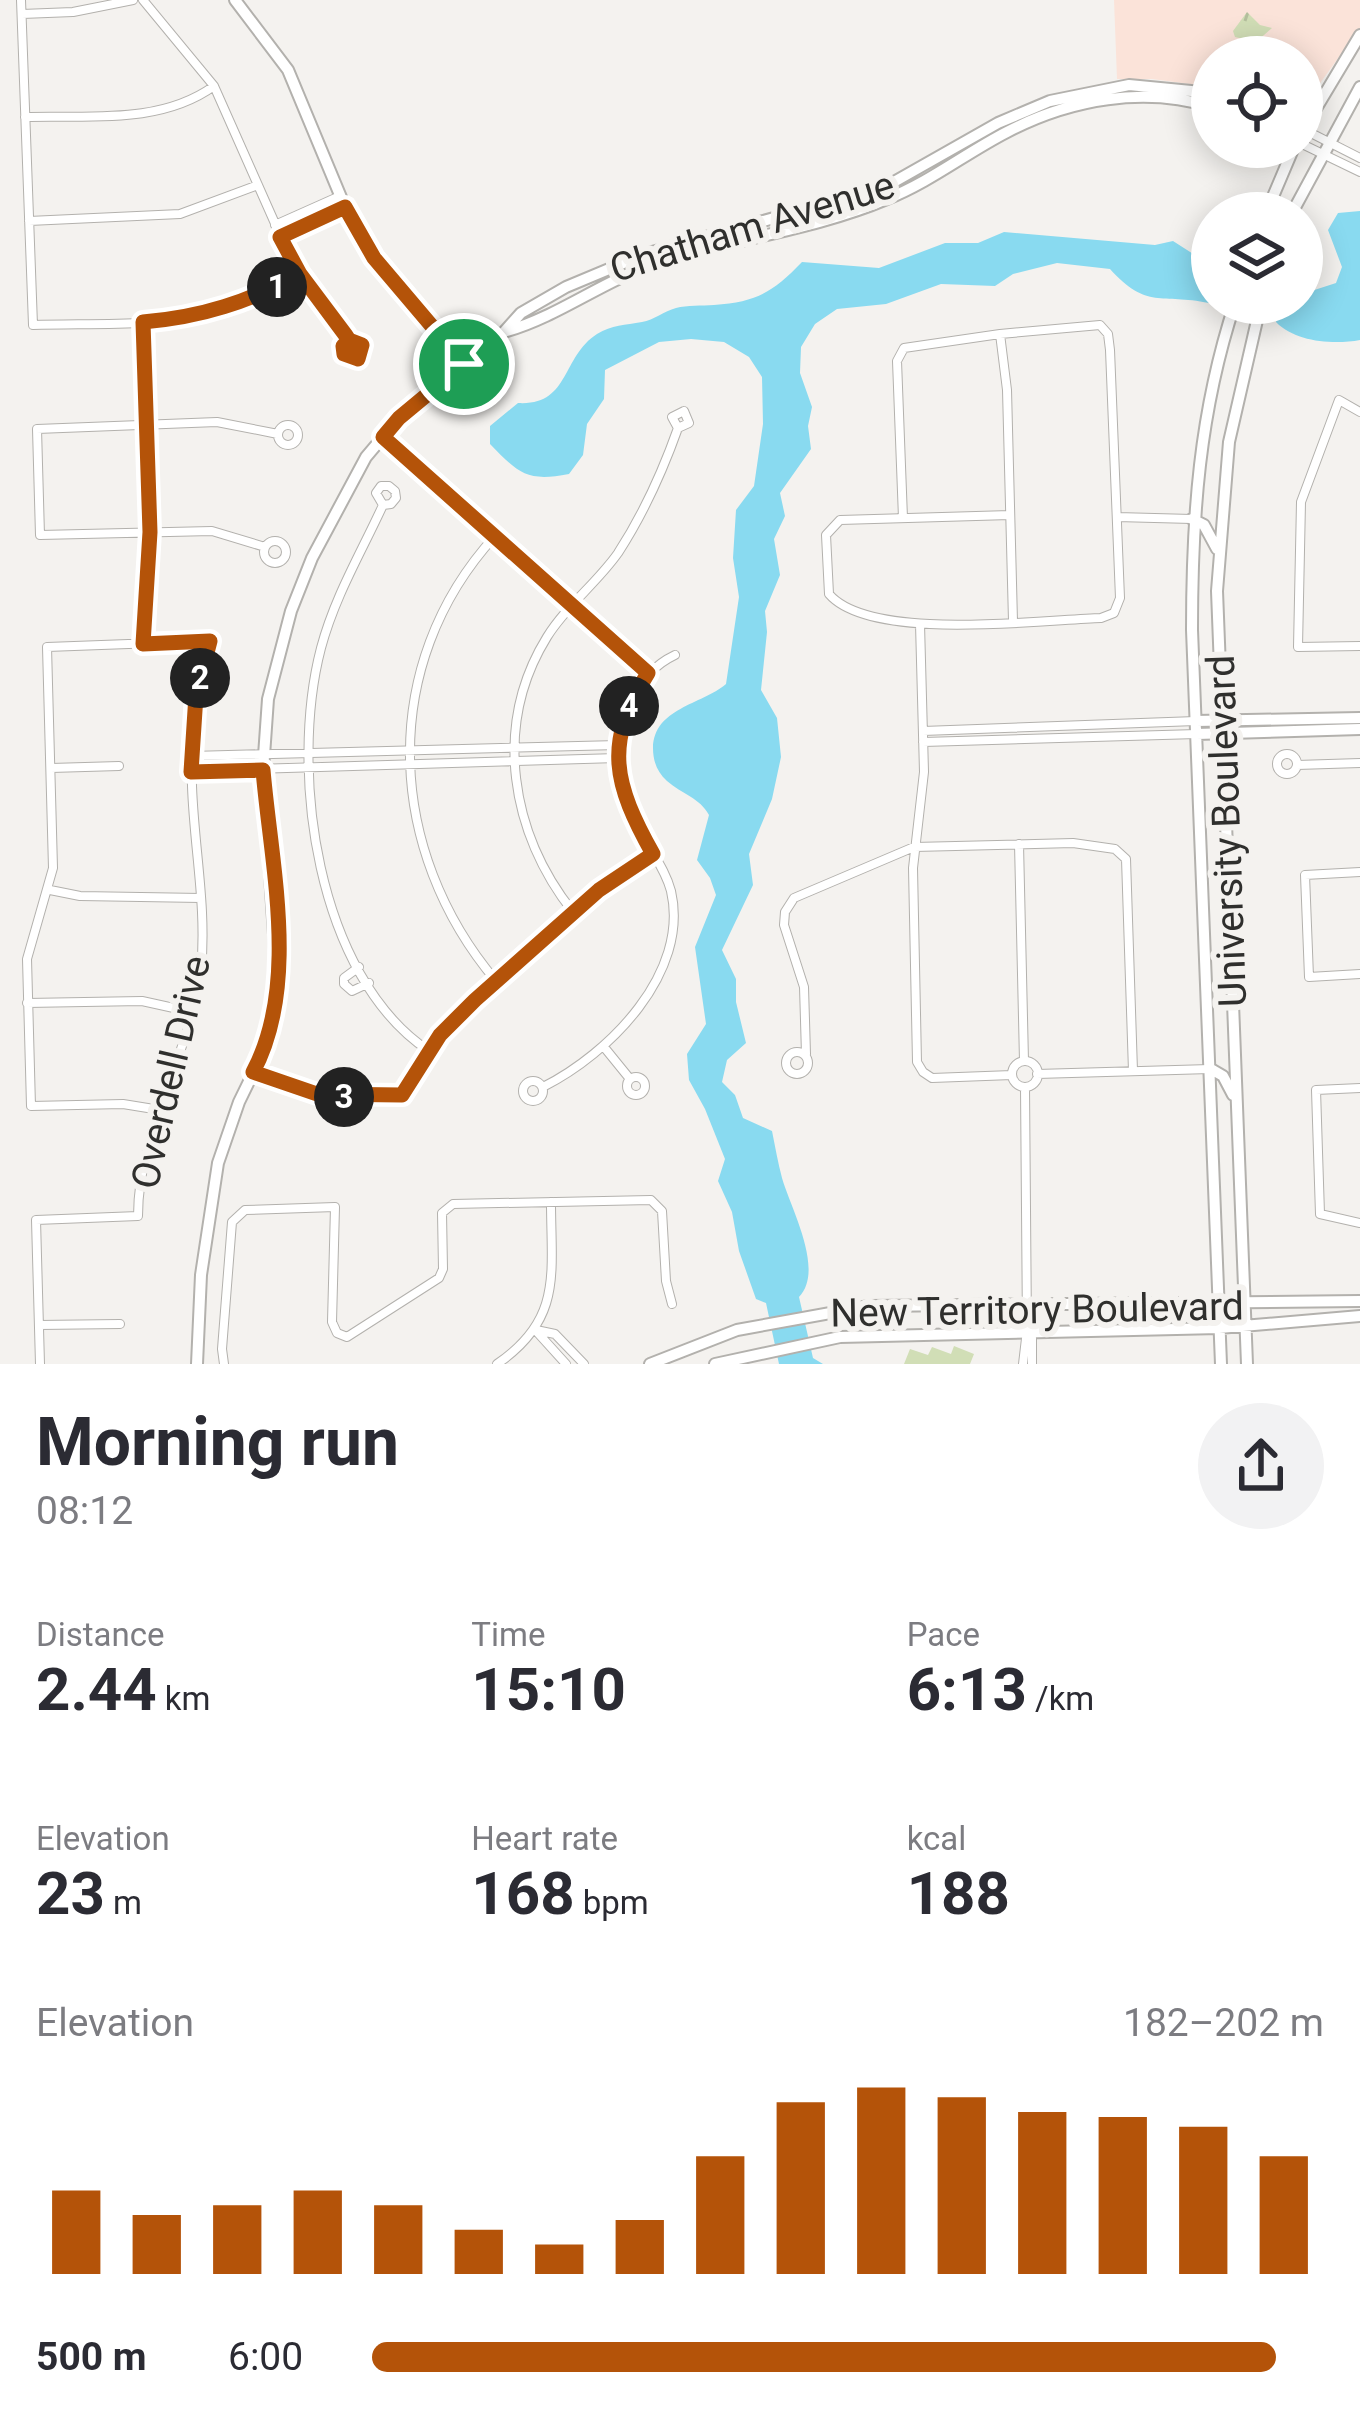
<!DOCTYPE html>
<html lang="en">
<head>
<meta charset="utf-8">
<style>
  body { margin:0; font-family:Roboto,sans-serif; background:#f2f2f3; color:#2b2b33; height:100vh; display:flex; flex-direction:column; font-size:45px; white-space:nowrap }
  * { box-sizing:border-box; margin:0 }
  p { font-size:39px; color:#7c7c81 }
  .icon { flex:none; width:66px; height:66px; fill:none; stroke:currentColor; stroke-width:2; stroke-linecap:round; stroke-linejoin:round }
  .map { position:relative; height:1364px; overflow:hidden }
  .drawer { display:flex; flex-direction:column; background:#fff; flex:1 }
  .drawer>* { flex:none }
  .tools { position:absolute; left:1191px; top:36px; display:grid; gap:24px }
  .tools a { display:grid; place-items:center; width:132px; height:132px; border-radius:50%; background:#fff; box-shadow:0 6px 30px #0003; font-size:60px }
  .pin { position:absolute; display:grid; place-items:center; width:102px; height:102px; color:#fff; margin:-51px; border:6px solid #fff; border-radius:50%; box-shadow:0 3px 12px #0007 }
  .km { position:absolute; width:60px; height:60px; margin:-30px; border-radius:50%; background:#222; color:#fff; font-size:33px; line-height:60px; text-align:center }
  .round { display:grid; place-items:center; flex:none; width:126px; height:126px; border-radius:63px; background:#f2f2f3 }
  .headline { display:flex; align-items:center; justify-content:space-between; height:204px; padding:0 36px }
  h1 { font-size:66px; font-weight:700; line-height:90px }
  .stats { display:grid; grid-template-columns:repeat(3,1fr); gap:18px; height:204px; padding:12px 36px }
  .stats div { display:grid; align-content:center }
  .stats b { font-size:60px; font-weight:700 }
  .stats small { font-size:33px; font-weight:400 }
  .stats p { font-size:33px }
  .chart { height:336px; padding:24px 36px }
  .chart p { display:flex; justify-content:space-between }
  .chart svg { width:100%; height:216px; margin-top:12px; stroke:#b45309; stroke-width:6 }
  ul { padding:0 36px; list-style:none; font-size:39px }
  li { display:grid; grid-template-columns:192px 144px 1fr; align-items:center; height:90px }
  li i { height:30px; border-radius:15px; background:#b45309 }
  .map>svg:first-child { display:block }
</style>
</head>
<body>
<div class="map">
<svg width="1360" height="1364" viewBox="0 0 1360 1364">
  <defs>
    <pattern id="grass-tufts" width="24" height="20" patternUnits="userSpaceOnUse" patternTransform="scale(3)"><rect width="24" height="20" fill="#d1deb6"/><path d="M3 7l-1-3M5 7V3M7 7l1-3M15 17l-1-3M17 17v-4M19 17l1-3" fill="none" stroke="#b4bf9d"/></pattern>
  </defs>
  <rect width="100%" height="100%" fill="#f4f2ef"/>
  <path fill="#fbe3d9" d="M1114,0H1360V28L1302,108V57H1212V87L1152,79H1117Z"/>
  <path fill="url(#grass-tufts)" d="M1247,12L1260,25L1272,28L1256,42L1235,37L1233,31Z"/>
  <path fill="#d1deb6" d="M954,1346L974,1354L970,1364H904L910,1349L928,1355L932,1347L951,1354Z"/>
  <path fill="#89daf0" d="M1360,211V340C1334,345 1295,342 1276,322L1277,316L1236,303H1302V294L1336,283L1342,267L1328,230L1338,213Z
    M1004,232L1155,245L1173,241L1212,266L1209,303C1161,293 1147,310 1110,269L1057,263L1013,274L995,286L941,284L886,304L837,309L815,324L801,347L800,373L812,407L808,426L811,449L780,493L785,516L774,539L780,575L765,611L767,632L761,690L777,718L781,757L772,799L749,854L753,885L722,950L736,979V1002L746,1043L727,1060L722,1082L735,1095L743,1118L772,1131C775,1146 778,1163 782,1178C791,1209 825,1270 799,1297L813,1358L823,1364H779L766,1303L756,1299L739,1251L732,1212L718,1181L725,1159L705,1109L689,1080L687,1054L706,1024L695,947L716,895L710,878L697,860L709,815C700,798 682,794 667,781C657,772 653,761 653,748C654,708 701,705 726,684L739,597L733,558L736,510L754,486L763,424L762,377L749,357L724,342L691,339L659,342L605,370L604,399L587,424L583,455L569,474C527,482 519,474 490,444V426L518,403C570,406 561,357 597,334C612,325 625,325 642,322C654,320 664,311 676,308C687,305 702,306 714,305C757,302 773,292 802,262L879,268L945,243H978Z"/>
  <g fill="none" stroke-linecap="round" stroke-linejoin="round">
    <g stroke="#b3b1ad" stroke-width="10">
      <path id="street" d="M21,0L33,325C92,323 155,327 213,313C244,305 272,289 300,274
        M143,0L214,86L289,255L349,340
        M22,14L73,12L133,0
        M25,117C88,115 160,125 214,86
        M1303,129L1360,158
        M1302,144L1360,172
        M29,221L180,214L258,185
        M275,225L340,196
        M280,237L345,207
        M143,322L150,532L143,644
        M1000,334L1007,390L1013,621
        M343 350a10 10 0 1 1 20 0a10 10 0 1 1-20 0Z
        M1360,412L1339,400L1301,502L1298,647L1360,646
        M278 435a10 10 0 1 1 20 0a10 10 0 1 1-20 0Z
        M383,437L648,673
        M383,505L376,493L381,486H389L395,491L396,498L391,504L383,505C361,553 335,596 321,648C289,770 316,976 429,1051
        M1117,517L1192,519
        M903,518L897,361L904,348L1000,334L1100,325L1108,334L1110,350L1120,598L1114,613L1101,618C1040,620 870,642 829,594L826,535L840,520L1010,515
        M495,536C377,665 386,851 496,981
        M264 552a11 11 0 1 1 22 0a11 11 0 1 1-22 0Z
        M265,547L212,531L40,535L37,429L217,422L278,434
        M920,624L924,772L913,868L917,1062L923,1072L932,1078L1012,1075
        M923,731L1196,721
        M923,742L1197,734
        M1277 764a10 10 0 1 1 20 0a10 10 0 1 1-20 0Z
        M191,756L618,745
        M1297,765L1360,763
        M51,768L119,766
        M191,771L617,758
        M1019,844L1024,1061
        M1360,872L1305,875L1309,977L1360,974
        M50,890L80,896L201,898
        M573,912C511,834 492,726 547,637C566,606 597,583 618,553C644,513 662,473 678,428L689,423L684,411L672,417L678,428
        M359,967L344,978V984L352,991L369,983
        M27,1003L142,1001L192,1012
        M604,1047L630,1079
        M786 1063a11 11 0 1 1 22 0a11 11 0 1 1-22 0Z
        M806,1054L804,987L784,925L785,912L794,898L914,847L1073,843L1115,849L1126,859L1133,1071
        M1012 1074a13 13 0 1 1 26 0a13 13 0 1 1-26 0Z
        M253,1072L317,1094L402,1095L440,1035L475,1000L599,889L653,854
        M1037,1074L1210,1069
        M627 1086a9 9 0 1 1 18 0a9 9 0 1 1-18 0Z
        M523 1091a10 10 0 1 1 20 0a10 10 0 1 1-20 0Z
        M543,1087C609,1054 690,973 671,891C666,872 655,857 646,841C620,796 606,750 632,700C643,679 654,665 675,655
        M1360,1088L1316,1090L1320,1214L1360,1223
        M39,1325L120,1324
        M536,1330L555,1334L584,1364
        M1028,1331L1032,1338V1364
        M537,1332L566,1364
        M40,1364L36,1220L138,1216C138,1129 191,1054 201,969C207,908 194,847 192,786C190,736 197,690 210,641L47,647L53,868L27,959L31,1106L123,1104L160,1110
        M224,1364L222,1349L232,1222L245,1210L335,1207L332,1322L337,1333L347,1337L439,1278L443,1269L442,1213L453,1204L651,1200L662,1211L666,1281L672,1304
        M497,1364C563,1319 551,1273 551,1202
        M1023,1364L1027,1330L1025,1087"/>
    </g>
    <g stroke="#b3b1ad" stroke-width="14">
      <path id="secondary" d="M235,0L288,70L345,207L374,258L464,364
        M1302,132L1360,35
        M1266,213L1294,147
        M1292,213L1360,87
        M507,331C559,316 604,280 657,263C732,239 814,230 887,199C930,182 966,153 1007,132C1070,99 1144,86 1212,107
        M1192,519L1204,525L1217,549
        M1196,721L1360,718
        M1197,734L1360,729
        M1211,1069L1223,1076L1233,1095
        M197,1364L201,1275L218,1163L239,1102L259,1061L277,979L263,770L268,699L291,611L312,558L366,457L399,418L504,332L521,313L566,287L645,254L885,187L998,123L1050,101L1129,85L1212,93
        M650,1364L737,1330L869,1306L1360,1301
        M715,1364L840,1337L1219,1328L1360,1316
        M1221,1364L1192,630C1192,516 1199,413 1235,303
        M1247,1364L1217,591L1229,442L1261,303"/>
    </g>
    <use href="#street" stroke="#fff" stroke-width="8"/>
    <use href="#secondary" stroke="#fff" stroke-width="10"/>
  </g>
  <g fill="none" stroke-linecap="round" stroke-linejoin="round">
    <g stroke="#fff" stroke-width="24">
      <path id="route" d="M464,364L374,258L345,207L280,237L300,274L345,334L349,340L362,345L358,359L344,354L343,346L349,340L300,274C248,302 202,317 143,322L150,532L143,644L210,641L196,695L191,772L263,770C271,865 300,984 253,1072L317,1094L402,1095L440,1035L475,1000L599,890L653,854C614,784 603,744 648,673L383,437L399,418L464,364"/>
    </g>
    <use href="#route" stroke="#b45309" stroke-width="15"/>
  </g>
  <g text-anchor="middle" stroke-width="12" stroke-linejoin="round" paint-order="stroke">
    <g font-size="39" fill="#2f2f2d" stroke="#f4f2ef">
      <text transform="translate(752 226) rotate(-17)" y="14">Chatham Avenue</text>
      <text transform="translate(1226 831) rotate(-92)" y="14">University Boulevard</text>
      <text transform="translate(170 1072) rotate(-77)" y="14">Overdell Drive</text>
      <text transform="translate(1037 1309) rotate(-1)" y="14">New Territory Boulevard</text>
    </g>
  </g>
</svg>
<div class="tools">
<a><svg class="icon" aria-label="locate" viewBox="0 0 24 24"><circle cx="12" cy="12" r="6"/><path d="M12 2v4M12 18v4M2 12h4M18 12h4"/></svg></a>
<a><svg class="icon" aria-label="layers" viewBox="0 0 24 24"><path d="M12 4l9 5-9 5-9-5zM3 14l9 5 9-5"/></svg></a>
</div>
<div class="pin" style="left:464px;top:364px;background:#1e9e55"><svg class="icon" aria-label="arrive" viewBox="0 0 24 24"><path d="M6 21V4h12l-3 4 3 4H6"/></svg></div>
<b class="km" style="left:277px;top:287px">1</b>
<b class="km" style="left:200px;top:678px">2</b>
<b class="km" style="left:344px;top:1097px">3</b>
<b class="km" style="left:629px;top:706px">4</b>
</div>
<section class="drawer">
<div class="headline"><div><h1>Morning run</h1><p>08:12</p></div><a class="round"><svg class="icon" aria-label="share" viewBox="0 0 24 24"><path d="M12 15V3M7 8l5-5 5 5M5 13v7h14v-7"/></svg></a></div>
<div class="stats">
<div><p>Distance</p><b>2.44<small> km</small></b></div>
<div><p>Time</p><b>15:10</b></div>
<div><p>Pace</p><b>6:13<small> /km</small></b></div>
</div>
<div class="stats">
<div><p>Elevation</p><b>23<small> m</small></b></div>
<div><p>Heart rate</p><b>168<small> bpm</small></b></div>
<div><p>kcal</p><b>188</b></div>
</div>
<div class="chart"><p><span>Elevation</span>182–202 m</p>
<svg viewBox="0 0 160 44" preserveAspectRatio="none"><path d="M5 44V27M15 44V32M25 44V30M35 44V27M45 44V30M55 44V35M65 44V38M75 44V33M85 44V20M95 44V9M105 44V6M115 44V8M125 44V11M135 44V12M145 44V14M155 44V20"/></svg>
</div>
<ul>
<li><b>500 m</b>6:00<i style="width:95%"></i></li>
</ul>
</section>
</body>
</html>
